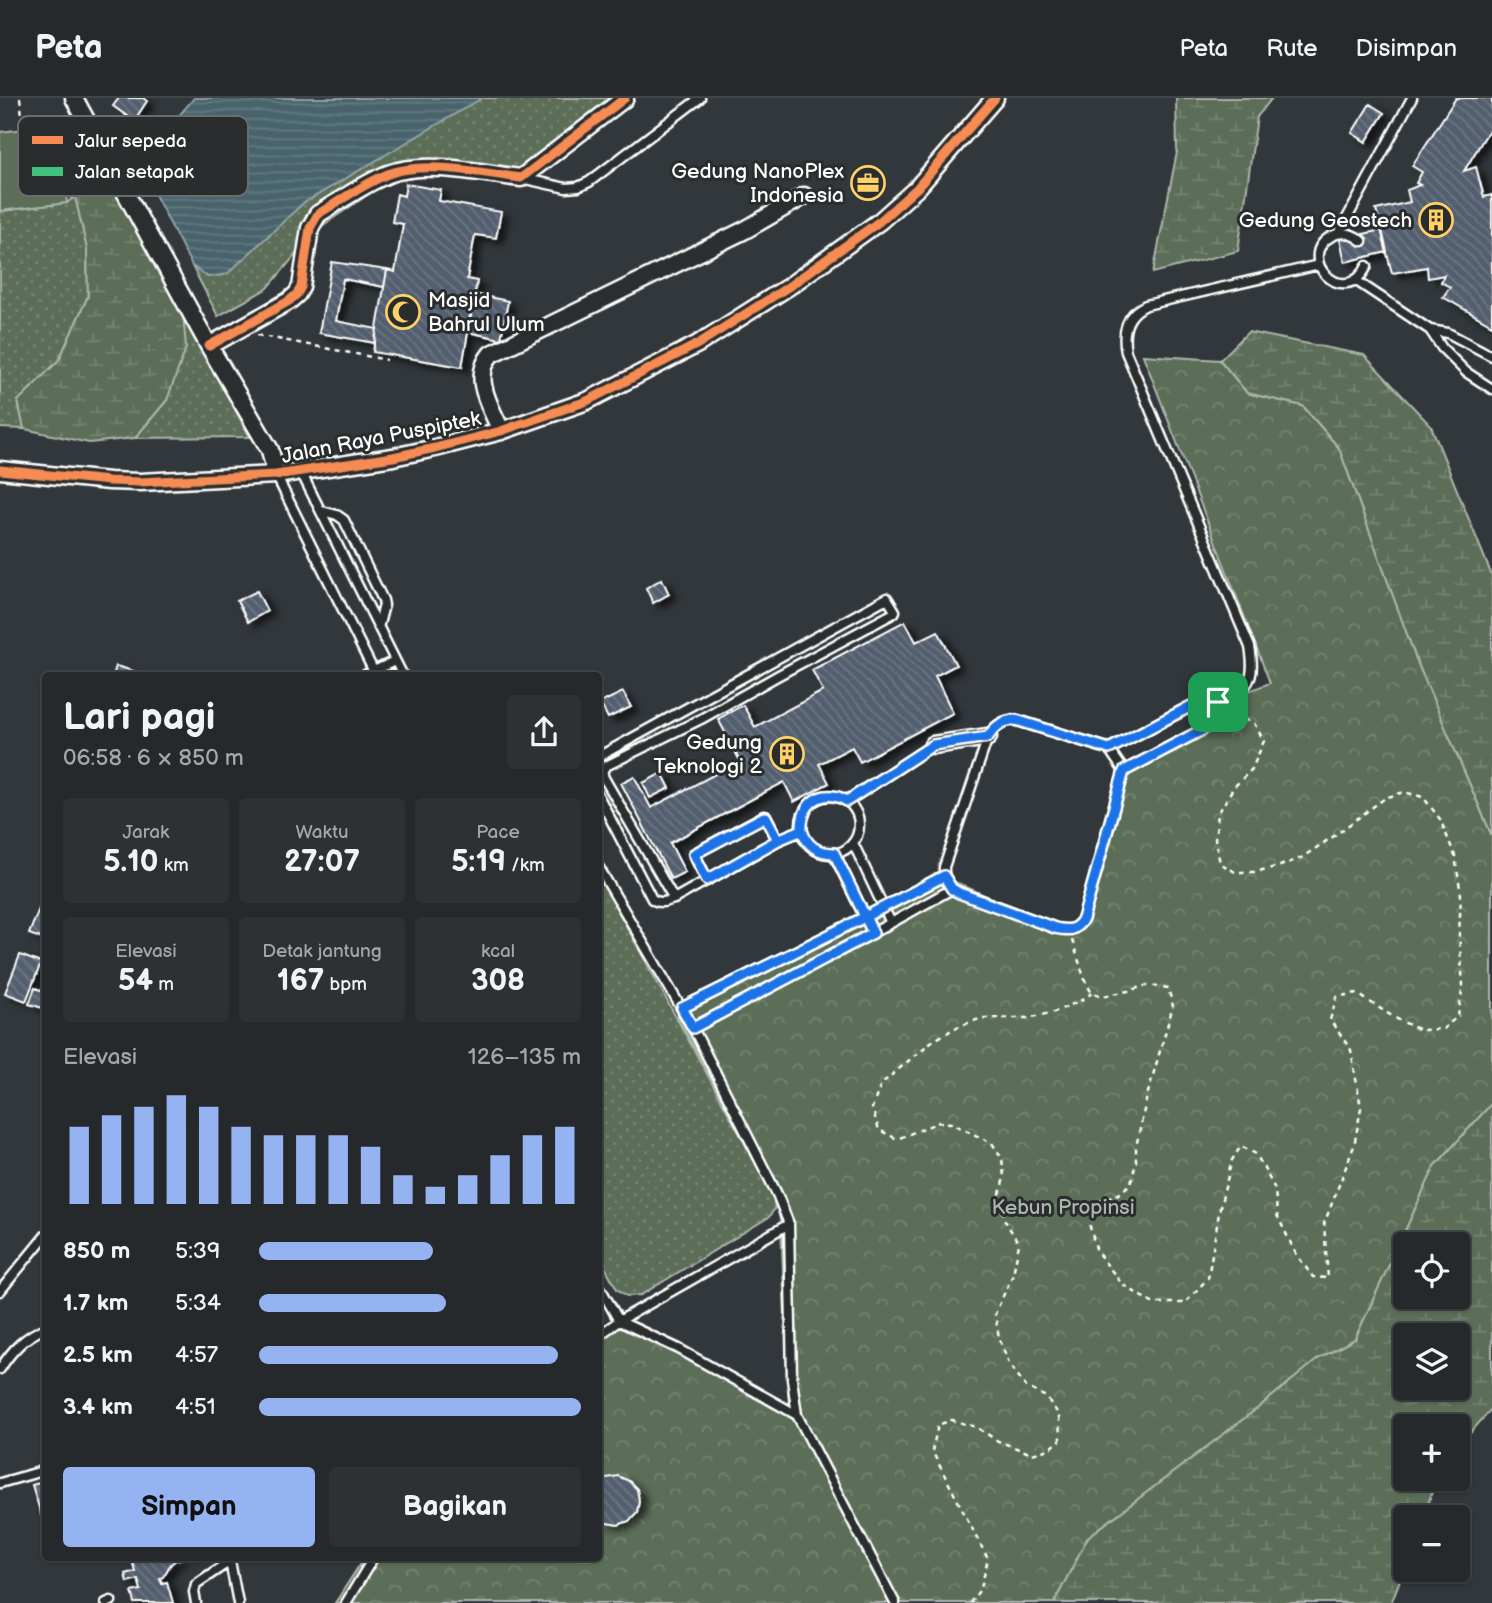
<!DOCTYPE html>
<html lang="id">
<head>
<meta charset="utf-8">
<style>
  body { margin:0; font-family:"Balsamiq Sans",sans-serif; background:#2e3134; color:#f1f3f6; height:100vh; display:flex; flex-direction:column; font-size:26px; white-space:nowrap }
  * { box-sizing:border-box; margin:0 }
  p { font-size:23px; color:#a4a6a9 }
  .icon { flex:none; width:38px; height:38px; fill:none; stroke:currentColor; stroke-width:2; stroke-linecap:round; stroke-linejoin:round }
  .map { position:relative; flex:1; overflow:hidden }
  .sheet { position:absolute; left:42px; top:574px; width:560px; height:889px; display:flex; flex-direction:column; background:#26292c; border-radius:7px; box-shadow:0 2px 5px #0004,0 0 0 2px #424548 }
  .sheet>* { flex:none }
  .buttons { position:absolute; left:1393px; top:1134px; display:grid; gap:14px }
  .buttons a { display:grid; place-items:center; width:77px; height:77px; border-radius:7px; background:#26292c; box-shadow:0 2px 5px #0004,0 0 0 2px #424548; font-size:35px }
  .pin { position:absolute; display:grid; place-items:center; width:60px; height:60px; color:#fff; margin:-30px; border-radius:14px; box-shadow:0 4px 10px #0006 }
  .round { display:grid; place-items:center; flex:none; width:74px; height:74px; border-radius:7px; background:#2e3134 }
  .headline { display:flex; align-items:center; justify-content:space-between; height:119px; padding:0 21px }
  h1 { font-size:38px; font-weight:700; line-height:52px }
  .metrics { display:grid; grid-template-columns:repeat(3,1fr); gap:10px; height:119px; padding:7px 21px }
  .metrics div { display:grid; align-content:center; border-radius:7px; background:#2e3134; text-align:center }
  .metrics b { font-size:30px; font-weight:700 }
  .metrics small { font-size:19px; font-weight:400 }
  .metrics p { font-size:19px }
  .chart { height:196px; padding:14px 21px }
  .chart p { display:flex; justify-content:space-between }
  .chart svg { width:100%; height:126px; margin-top:7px; stroke:#95b2f1; stroke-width:6 }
  .button { display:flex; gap:14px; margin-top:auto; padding:14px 21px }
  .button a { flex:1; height:80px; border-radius:7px; background:#95b2f1; color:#111; font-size:28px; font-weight:700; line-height:80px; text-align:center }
  .button a+a { background:#2e3134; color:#f1f3f6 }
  ul { padding:0 21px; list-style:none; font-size:23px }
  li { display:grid; grid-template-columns:112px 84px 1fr; align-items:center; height:52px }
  li i { height:18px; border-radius:9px; background:#95b2f1 }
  header { display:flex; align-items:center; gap:42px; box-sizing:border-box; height:98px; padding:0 35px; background:#26292c; border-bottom:2px solid #424548 }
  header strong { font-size:33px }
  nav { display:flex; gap:38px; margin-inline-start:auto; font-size:24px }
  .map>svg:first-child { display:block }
</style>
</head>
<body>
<header>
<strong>Peta</strong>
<nav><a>Peta</a><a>Rute</a><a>Disimpan</a></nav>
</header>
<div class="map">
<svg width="1492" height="1505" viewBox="0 0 1492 1505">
  <defs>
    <pattern id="grass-dots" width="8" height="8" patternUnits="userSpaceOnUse" patternTransform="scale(1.75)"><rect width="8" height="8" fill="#5b6e58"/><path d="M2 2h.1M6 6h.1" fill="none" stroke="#748471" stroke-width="1.8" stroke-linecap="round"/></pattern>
    <pattern id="forest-crowns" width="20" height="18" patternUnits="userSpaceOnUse" patternTransform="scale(1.75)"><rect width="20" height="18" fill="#5b6e58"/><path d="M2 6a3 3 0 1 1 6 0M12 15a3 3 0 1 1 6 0" fill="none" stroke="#748471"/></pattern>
    <pattern id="wetland-marsh" width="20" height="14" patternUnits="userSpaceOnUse" patternTransform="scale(1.75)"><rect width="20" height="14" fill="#5b6e58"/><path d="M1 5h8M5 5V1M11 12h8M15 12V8" fill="none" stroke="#748471"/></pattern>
    <pattern id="water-rules" width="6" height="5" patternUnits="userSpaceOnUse" patternTransform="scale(1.75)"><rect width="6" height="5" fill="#48646c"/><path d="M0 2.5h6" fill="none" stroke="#637b82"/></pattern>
    <pattern id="building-back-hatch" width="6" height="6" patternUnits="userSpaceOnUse" patternTransform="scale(1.75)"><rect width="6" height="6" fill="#535e6e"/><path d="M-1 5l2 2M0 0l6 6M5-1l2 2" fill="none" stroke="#6d7684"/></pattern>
    <filter id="shadow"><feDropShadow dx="7" dy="4.5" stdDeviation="3.5" flood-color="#0009"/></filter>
  </defs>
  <rect width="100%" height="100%" fill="#32373b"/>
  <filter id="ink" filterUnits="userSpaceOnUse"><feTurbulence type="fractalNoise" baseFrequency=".0143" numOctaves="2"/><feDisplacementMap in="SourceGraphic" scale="14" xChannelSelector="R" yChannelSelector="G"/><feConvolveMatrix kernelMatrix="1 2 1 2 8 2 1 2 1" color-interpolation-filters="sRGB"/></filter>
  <g filter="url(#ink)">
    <path fill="url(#grass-dots)" stroke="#adb6ac" stroke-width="2" d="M482,0H628L526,78L423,79L398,82L375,92L316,132L268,190L218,218L192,168L208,179L227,176L302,106Z
      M75,98L87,151L88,198L59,262L18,303L24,331L0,330V113L67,105Z
      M183,215L250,339L135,340L167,302Z
      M598,776L773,1097L775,1110L769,1119L641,1197L627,1198L617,1191L599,1158Z"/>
    <path fill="url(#forest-crowns)" stroke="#adb6ac" stroke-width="2" d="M1143,257L1220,262L1247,295L1303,308L1339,350L1418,566L1492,738V1005L1435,1068L1355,1241L1318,1261L1258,1310L1088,1439L1054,1505H335L364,1460H598L599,1233L618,1219L755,1300L789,1312L781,1126L774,1097L677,918L944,779L1061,831L1075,829L1124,673L1202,632L1222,603L1270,585Z"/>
    <path fill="url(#wetland-marsh)" stroke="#adb6ac" stroke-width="2" fill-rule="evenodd" d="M1176,0H1272L1257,19L1238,153L1153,175L1177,54Z
      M119,84L183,215L186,250L167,302L135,340L89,345L24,331L18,303L59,262L88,198L87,151L75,98Z
      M1248,234L1364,257L1431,328L1492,478V738L1418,566L1339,350L1303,308L1247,295L1220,262Z
      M1492,1005V1310L1458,1349V1328H1405V1381H1437L1423,1419H1405V1469L1391,1505H1054L1088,1439L1258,1310L1318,1261L1355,1241L1435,1068ZM1405,1146H1458V1199H1405ZM1458,1237V1290H1405V1237Z"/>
    <path fill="#5b6e58" stroke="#adb6ac" stroke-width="2" d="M58,27L67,105L0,113V34Z"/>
    <path fill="url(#water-rules)" stroke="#91a2a7" stroke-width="2" d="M194,0H482L302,106L227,176L208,179L192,168L147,81L154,47Z"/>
    <path fill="url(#building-back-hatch)" stroke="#fff" stroke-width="2" filter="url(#shadow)" d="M119,0H143L147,3L134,23L113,8Z
      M1456,0H1492V27L1464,73L1476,69L1484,99L1492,97V227L1443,199L1450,189L1441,184L1444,177L1428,180L1427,169L1392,175L1376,112L1410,104L1407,92L1420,87L1416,85L1422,74L1412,68Z
      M1370,6L1384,15L1366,44L1352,35Z
      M406,86L441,92L439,103L501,114L496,140L475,137L467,181L477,183L462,269L373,254L387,172L395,174L403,126L392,124L397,96L404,98Z
      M1382,132L1387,154L1345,164L1340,141Z
      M332,164L387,172L384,189L343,181L336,223L377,231L375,245L319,235Z
      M474,196L508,203L501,241L467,234Z
      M662,481L669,496L653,505L646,490Z
      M257,493L267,513L248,524L237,503Z
      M905,523L916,544L938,533L956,567L935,578L953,615L860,664L852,649L819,666L829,685L794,704L784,684L670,745L685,774L671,781L621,685L634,678L651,710L740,663L718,621L743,607L755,629L823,593L812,572Z
      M116,568L137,574L136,578H113Z
      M623,594L631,609L608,620L600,605Z
      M662,675L670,690L650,700L643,685Z
      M46,793V842L29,836Z
      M20,857L41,865L26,903L5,895Z
      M35,890L46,894V911L29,906Z
      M618,1378L629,1383L637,1391L639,1403L637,1414L629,1423L618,1427L607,1425L598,1420V1385L607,1380Z
      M46,1383V1425L44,1426L32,1387Z
      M131,1460H183L176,1462L171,1466L163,1479L160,1480L162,1485L167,1484L173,1505H135L132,1494L141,1492L138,1481L127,1484L125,1476L135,1473Z"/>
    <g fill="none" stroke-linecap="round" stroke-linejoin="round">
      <g stroke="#fff" stroke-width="13">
        <path id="service" d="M521,80L566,90L578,89L589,84L700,0
          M1339,135L1412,0
          M1362,143C1353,136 1343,132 1332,138C1293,158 1344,213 1367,168
          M1355,182L1430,232L1442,250L1466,274L1492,291
          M1430,232L1448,235L1492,258
          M301,374L403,578
          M276,377L376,578
          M322,413L337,417L344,422L383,502L384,507L379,526
          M363,578L395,563
          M1109,651L1124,673L1083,821C1075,833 1069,833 1055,830L952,791L944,778V769L988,639C995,628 1003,622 1016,622L1109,651L1197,605C1205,603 1213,605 1220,603C1221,603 1230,598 1231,598C1254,586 1254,573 1250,549L1126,254C1122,234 1126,216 1146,207L1319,167
          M598,659L887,500L895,513L894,515L777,578L701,621L606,668C602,672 602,674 604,680L674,801
          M1124,673L1202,632L1215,619L1218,604
          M598,697L652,801C659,806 666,804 674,801L778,742L802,732
          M801 727a29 29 0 1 1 58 0a29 29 0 1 1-58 0Z
          M847,703L933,647
          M853,745L891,825
          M834,756L873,835
          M598,768L693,930L777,1096L789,1126L792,1281L797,1317L895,1505
          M707,782L694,756L764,718L766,719L778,742
          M682,910L865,819L944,778
          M693,930L891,825L952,791
          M598,1186L619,1223L679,1251L797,1317
          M0,1193L46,1137
          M598,1238L619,1223L789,1126
          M0,1271C12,1252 25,1238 46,1230
          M0,1385L46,1372
          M230,1463L238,1505
          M106,1505L111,1503
          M196,1505L194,1494L196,1486L230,1463L227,1460
          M346,1505L373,1460"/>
      </g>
      <g stroke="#fff" stroke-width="21">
        <path id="minor" d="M74,0L209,248L270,352L276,377
          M209,248L289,203L297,196L301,189L310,130L318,116C340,103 363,86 388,76C425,62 481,75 521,80L625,0
          M501,333C491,309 471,280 491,256L745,132L804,98
          M0,372L109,383L140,384L276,377L393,359L435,350L501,333L587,303L698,246L788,189L880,123L917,90L995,0
          M933,647L988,639"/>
      </g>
      <path stroke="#fff" stroke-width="2.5" stroke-dasharray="5 5" stroke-linecap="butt" d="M20,0L23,26
        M257,237L387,262
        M1072,842L1086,885L1092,895L1104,898L1128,893L1148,887L1168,890L1173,908L1147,998L1136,1049V1064L1131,1085L1119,1096L1101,1102L1093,1110L1090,1129L1097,1154L1122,1186L1152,1205H1185L1208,1180L1220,1109L1232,1062L1241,1048L1256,1056L1275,1091L1277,1117L1296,1156L1313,1179L1328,1180L1324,1126L1354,1048L1361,1010L1351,952L1330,922L1337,899L1356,895L1395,920L1420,932L1443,931L1458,918L1463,887L1459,837L1461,797L1455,758L1440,721L1423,699L1404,694L1385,700L1334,738L1301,760L1280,768L1254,774H1235L1220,765L1215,741L1218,716L1233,690L1252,671L1264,643L1254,625L1237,619L1229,611
        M970,1505L981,1490L988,1461L932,1353L938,1327L952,1322L976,1329L998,1343L1032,1356L1049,1351L1060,1343L1059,1317L1046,1299L1026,1289L1009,1265L999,1240L995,1216L1013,1176L1019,1146L1004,1121L1000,1096L1004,1079L1002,1060L992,1045L951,1025L939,1024L897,1041L879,1032L872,1010L881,986L931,944L957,929L982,920H1028L1054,914L1080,903L1092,895"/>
      <use href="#service" stroke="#2a2d2e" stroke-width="8"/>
      <use href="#minor" stroke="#2a2d2e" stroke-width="16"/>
      <path stroke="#40c37c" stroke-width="7" stroke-dasharray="14 7" stroke-linecap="butt" d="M933,647L988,639"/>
      <g stroke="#2a2d2e" stroke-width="13">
        <path id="cycleway" d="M209,248L289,203L297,196L301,189L310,130L318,116C340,103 363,86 388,76C425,62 481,75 521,80L625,0
          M0,372L109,383L140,384L276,377L393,359L435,350L501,333L587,303L698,246L788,189L880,123L917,90L995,0"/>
      </g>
      <use href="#cycleway" stroke="#f68b52" stroke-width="9"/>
    </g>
  </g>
  <g fill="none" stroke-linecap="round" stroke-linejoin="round" filter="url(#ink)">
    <g stroke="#fff" stroke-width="14">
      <path id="route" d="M1218,604L1208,603L1197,605L1109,651L1016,622C1003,622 995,628 988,639L933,647L847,703C823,689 801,704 802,732L778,742L707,782L694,756L764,719H766L778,742L802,732C807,748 817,755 834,755L873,835L693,930L682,910L865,819L944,778L952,791L959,795L1055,830C1069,833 1075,833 1083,821L1124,673L1202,632L1215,619L1218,604"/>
    </g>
    <use href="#route" stroke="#1a73e8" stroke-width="9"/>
  </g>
  <defs>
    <g id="office-ring" transform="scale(1.75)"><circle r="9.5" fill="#2a2d2e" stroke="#ffd166" stroke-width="1.5"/><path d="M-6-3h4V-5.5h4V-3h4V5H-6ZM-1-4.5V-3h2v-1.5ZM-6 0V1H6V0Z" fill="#ffd166"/></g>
    <g id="building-ring" transform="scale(1.75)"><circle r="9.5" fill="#2a2d2e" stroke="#ffd166" stroke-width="1.5"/><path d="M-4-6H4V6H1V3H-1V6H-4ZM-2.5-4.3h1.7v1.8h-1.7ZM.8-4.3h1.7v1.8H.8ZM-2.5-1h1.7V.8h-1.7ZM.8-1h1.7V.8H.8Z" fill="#ffd166"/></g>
    <g id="mosque-ring" transform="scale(1.75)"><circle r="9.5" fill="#2a2d2e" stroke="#ffd166" stroke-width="1.5"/><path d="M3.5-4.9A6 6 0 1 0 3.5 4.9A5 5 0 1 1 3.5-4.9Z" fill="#ffd166"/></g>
  </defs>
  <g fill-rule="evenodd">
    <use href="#office-ring" x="868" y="85"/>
    <use href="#building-ring" x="1436" y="122"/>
    <use href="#mosque-ring" x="403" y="214"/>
    <use href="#building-ring" x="787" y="656"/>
  </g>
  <g text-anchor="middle" stroke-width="6" stroke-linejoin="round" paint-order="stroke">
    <g font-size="21" fill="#fff" stroke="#2a2d2e" text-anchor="end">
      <text x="844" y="80">Gedung NanoPlex<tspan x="844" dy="24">Indonesia</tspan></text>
      <text x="1412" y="129">Gedung Geostech</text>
      <text x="428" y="209" text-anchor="start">Masjid<tspan x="428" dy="24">Bahrul Ulum</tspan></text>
      <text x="762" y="651">Gedung<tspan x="762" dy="24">Teknologi 2</tspan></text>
    </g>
    <g font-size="21" fill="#fff" stroke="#2a2d2e">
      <text transform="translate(381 339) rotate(-11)" y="7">Jalan Raya Puspiptek</text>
    </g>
    <g font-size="21" fill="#adb6ac" stroke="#2a2d2e">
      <text x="1063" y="1116">Kebun Propinsi</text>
    </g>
  </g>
  <rect x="18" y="18" width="230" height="80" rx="10" fill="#2a2d2e" stroke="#6a6c6d" stroke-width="2"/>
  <rect x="32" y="38" width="31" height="8" fill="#f68b52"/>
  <rect x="32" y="69" width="31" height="9" fill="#40c37c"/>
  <g font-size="19" fill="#fff">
    <text x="75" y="49">Jalur sepeda</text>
    <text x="75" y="80">Jalan setapak</text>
  </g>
</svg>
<div class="buttons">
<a><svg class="icon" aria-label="locate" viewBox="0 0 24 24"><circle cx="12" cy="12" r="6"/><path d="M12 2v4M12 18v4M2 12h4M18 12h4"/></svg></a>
<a><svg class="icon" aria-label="layers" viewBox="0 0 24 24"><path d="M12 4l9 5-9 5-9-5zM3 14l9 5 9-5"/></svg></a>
<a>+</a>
<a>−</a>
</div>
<div class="pin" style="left:1218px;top:604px;background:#1e9e55"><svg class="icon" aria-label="arrive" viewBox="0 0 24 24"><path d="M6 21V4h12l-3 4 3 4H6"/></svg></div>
<section class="sheet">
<div class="headline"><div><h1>Lari pagi</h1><p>06:58 · 6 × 850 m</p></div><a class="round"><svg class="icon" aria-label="share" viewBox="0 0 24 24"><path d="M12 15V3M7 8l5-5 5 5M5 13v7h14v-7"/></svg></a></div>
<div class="metrics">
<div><p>Jarak</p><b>5.10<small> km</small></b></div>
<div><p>Waktu</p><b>27:07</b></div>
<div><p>Pace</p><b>5:19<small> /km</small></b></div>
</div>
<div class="metrics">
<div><p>Elevasi</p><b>54<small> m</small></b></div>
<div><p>Detak jantung</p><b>167<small> bpm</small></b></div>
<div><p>kcal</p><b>308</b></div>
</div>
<div class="chart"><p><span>Elevasi</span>126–135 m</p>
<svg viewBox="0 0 160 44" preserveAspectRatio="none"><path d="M5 44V17M15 44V13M25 44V10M35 44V6M45 44V10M55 44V17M65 44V20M75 44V20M85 44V20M95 44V24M105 44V34M115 44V38M125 44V34M135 44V27M145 44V20M155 44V17"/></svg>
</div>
<ul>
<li><b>850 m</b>5:39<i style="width:54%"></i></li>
<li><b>1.7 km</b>5:34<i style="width:58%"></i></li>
<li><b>2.5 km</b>4:57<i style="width:93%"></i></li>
<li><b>3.4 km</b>4:51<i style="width:100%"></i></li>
</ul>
<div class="button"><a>Simpan</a><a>Bagikan</a></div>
</section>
</div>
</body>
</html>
